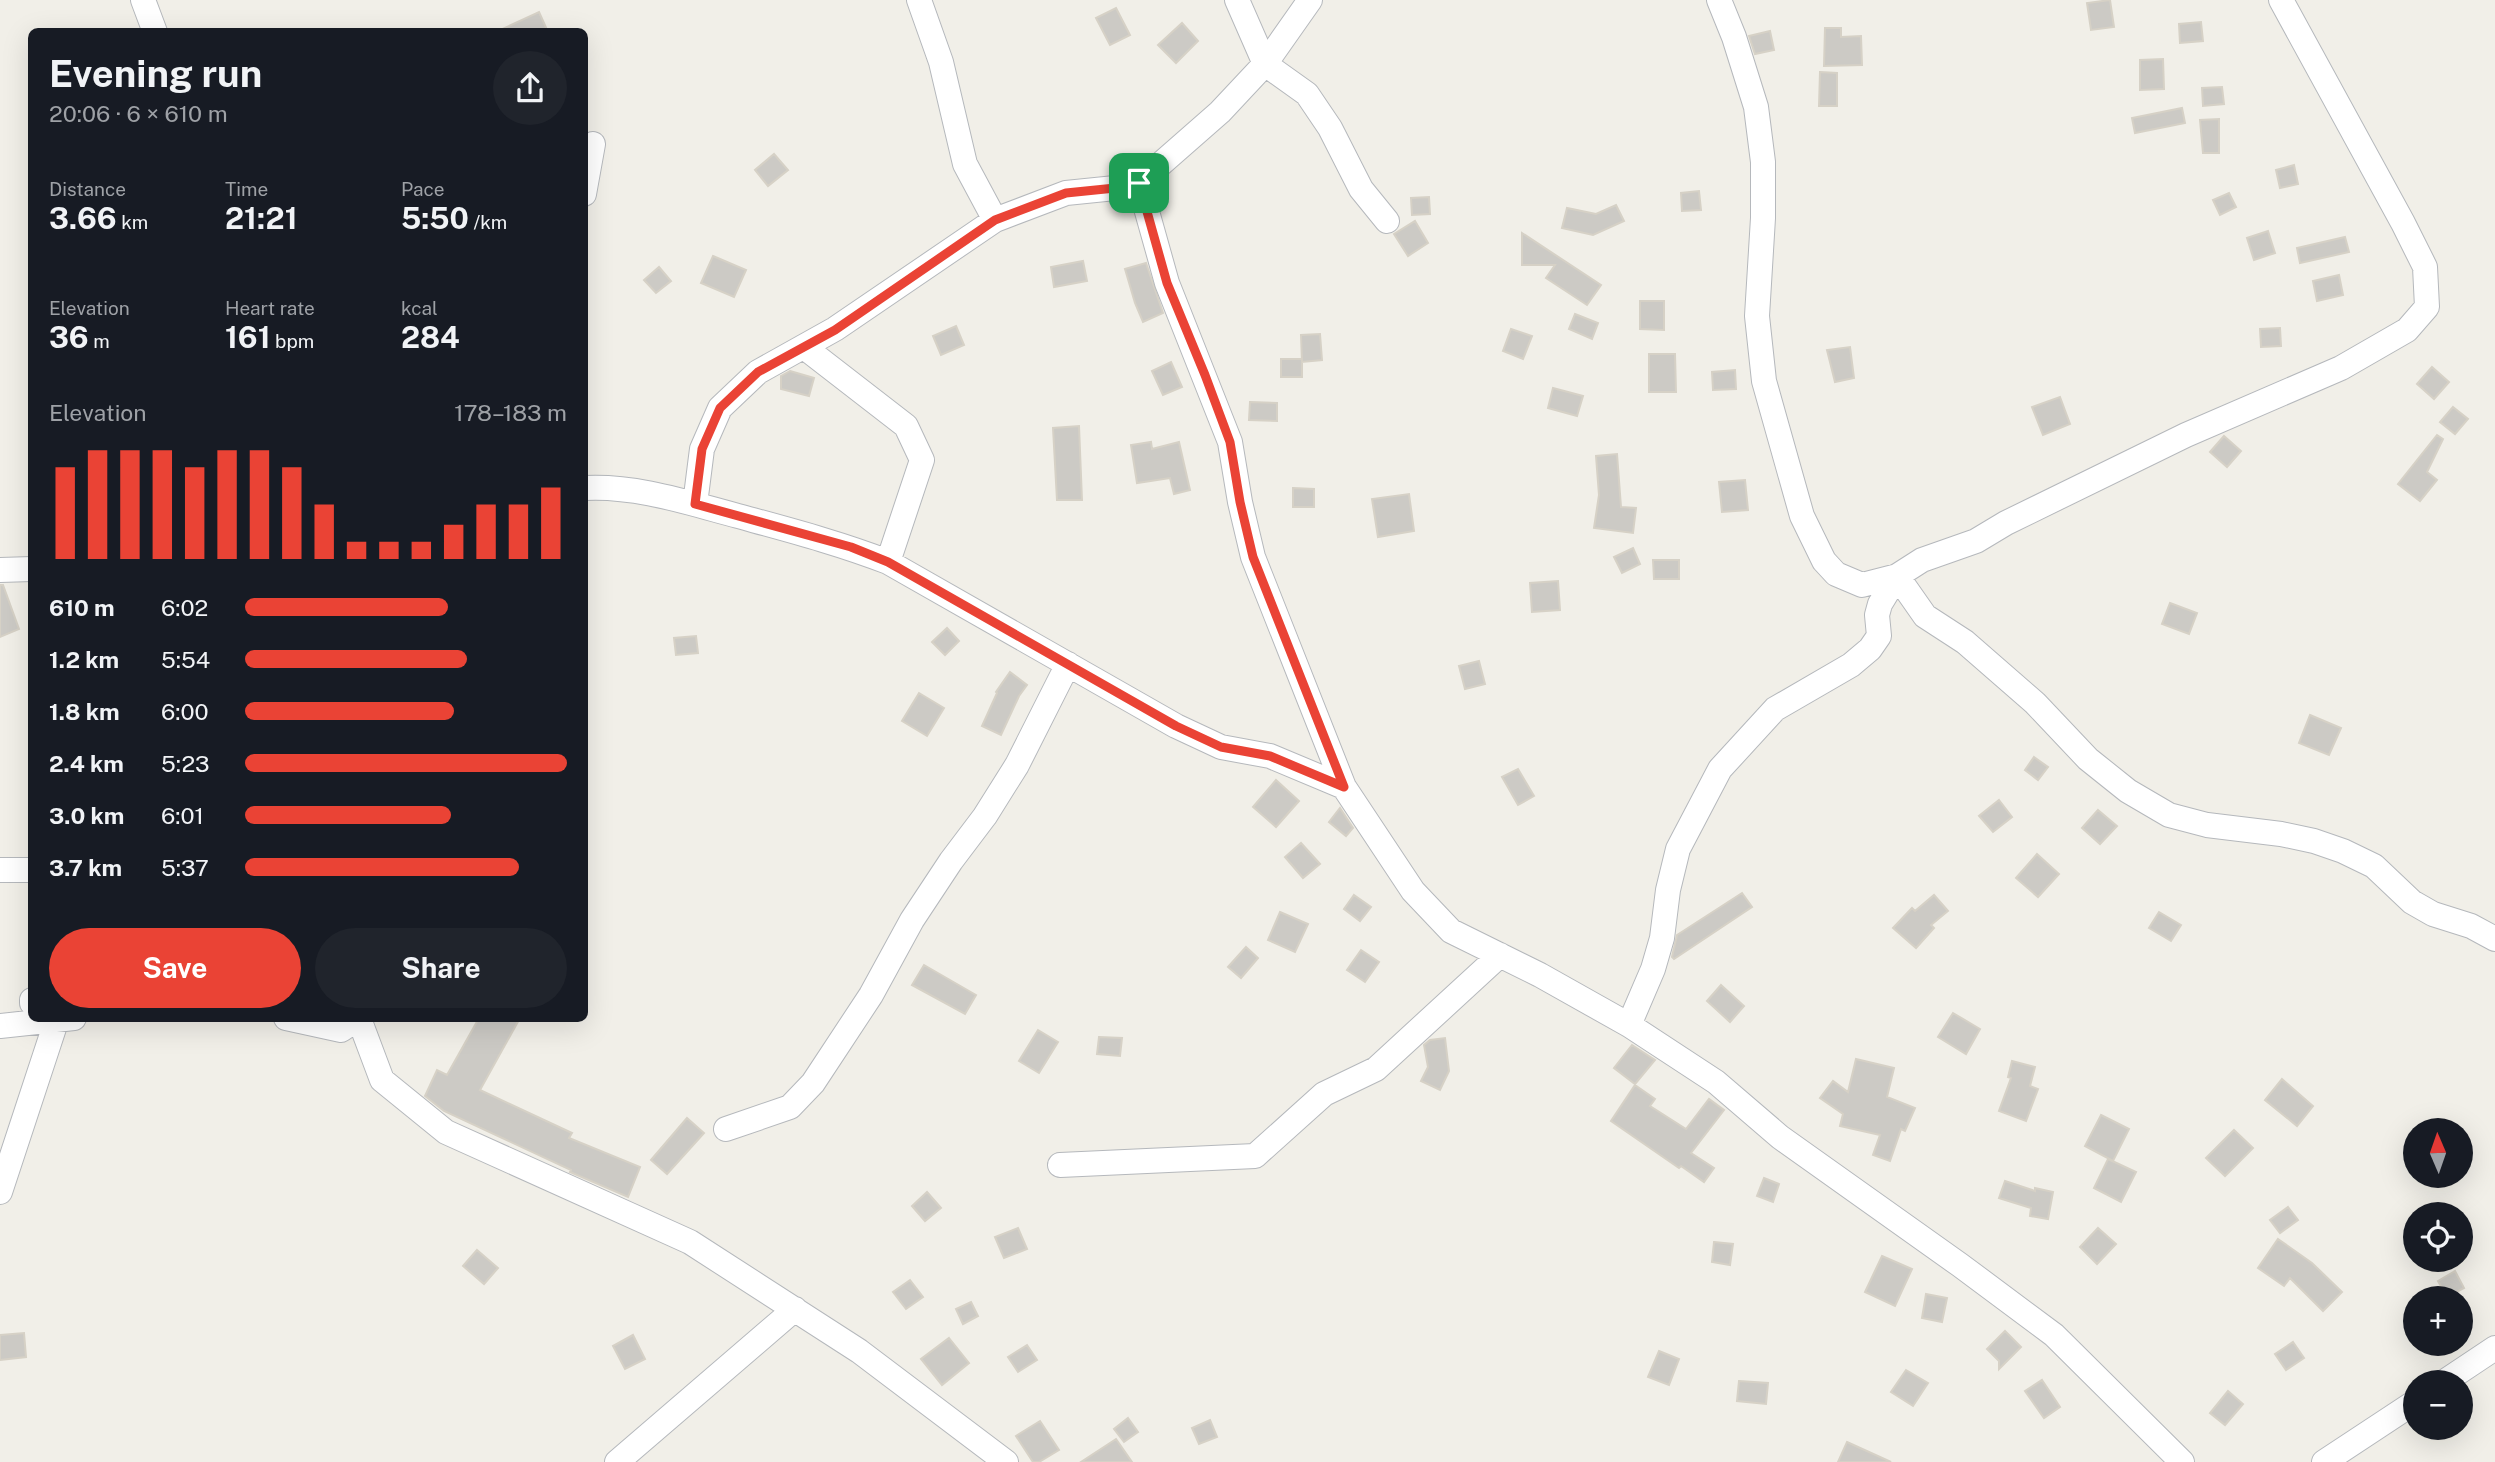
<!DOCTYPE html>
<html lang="en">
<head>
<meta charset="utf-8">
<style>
  body { margin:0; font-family:"Public Sans",sans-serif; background:#20242c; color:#f1f3f6; height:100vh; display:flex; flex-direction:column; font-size:26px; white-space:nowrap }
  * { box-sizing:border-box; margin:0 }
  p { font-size:23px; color:#9ea1a6 }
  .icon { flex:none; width:38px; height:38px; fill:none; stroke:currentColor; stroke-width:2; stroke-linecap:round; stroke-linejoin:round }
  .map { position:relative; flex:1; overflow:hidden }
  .sheet { position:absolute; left:28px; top:28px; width:560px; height:994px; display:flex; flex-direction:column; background:#171b24; border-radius:10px; box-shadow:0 7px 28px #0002 }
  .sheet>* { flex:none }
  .needle { width:46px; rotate:358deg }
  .buttons { position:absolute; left:2403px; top:1118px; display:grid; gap:14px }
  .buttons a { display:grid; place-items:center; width:70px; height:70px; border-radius:50%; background:#171b24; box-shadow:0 7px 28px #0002; font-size:35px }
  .pin { position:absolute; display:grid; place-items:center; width:60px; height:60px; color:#fff; margin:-30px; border-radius:14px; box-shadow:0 4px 10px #0006 }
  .round { display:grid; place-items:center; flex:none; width:74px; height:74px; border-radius:37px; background:#20242c }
  .overview { display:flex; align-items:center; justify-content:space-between; height:119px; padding:0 21px }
  h1 { font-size:38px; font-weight:700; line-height:52px }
  .figures { display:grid; grid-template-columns:repeat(3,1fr); gap:10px; height:119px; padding:7px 21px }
  .figures div { display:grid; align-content:center }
  .figures b { font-size:30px; font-weight:700 }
  .figures small { font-size:19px; font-weight:400 }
  .figures p { font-size:19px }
  .chart { height:196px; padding:14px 21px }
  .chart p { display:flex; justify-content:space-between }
  .chart svg { width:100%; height:126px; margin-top:7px; stroke:#ea4335; stroke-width:6 }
  .cta { display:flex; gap:14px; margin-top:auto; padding:14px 21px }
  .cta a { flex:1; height:80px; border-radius:42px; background:#ea4335; color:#fff; font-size:28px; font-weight:700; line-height:80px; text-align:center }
  .cta a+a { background:#20242c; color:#f1f3f6 }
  ul { padding:0 21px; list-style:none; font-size:23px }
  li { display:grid; grid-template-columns:112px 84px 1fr; align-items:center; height:52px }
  li i { height:18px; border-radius:9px; background:#ea4335 }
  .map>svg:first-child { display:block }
</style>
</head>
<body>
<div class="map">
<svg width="2495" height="1462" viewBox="0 0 2495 1462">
  <rect width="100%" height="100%" fill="#f1efe8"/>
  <path fill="#cccac5" stroke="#d6d1c6" stroke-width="2" d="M2110,0L2114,27L2091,30L2087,3Z
    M1116,8L1130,35L1110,45L1096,18Z
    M539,12L548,32H496Z
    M2201,22L2203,41L2180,43L2179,24Z
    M1182,23L1198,41L1176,63L1158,45Z
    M1825,28H1841V37L1861,36L1862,65L1824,66Z
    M1770,31L1774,50L1755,54L1749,36Z
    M2163,59L2164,89L2140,90V60Z
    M1820,72L1837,73V106H1819Z
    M2222,87L2224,104L2203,106L2202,88Z
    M2182,108L2185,123L2135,133L2132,118Z
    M2219,119V153H2203L2200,120Z
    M774,154L788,170L768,186L755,170Z
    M2294,165L2298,184L2280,188L2276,170Z
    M1699,191L1701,210L1682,211L1681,193Z
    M2229,193L2236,207L2220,215L2213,200Z
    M1429,197L1430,214L1412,215L1411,198Z
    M1616,205L1624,221L1593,235L1562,228L1567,208L1596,214Z
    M1415,221L1428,243L1408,256L1394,234Z
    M2268,231L2275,253L2254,260L2247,238Z
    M1522,233L1601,285L1587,305L1546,278L1555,265H1522Z
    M2345,237L2349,252L2300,263L2297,248Z
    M713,256L746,270L734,297L701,283Z
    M1083,261L1087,281L1054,287L1051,267Z
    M1146,263L1163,313L1143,322L1135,303L1125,269Z
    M659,267L671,281L656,293L644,280Z
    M2339,275L2343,295L2317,301L2313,281Z
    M1640,301H1664V330L1640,329Z
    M1575,314L1598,323L1592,339L1569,329Z
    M956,326L964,345L941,355L933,336Z
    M2280,328L2281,346L2261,347L2260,329Z
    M1511,329L1532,336L1523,359L1503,351Z
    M1320,334L1322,360L1302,362L1301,335Z
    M1850,347L1854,378L1835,382L1827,350Z
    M1649,354H1675L1676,392H1649Z
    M1281,359H1302V377H1281Z
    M1171,362L1182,387L1163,395L1152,371Z
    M2432,367L2449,382L2434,399L2417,384Z
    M1735,370L1736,389L1713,390L1712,372Z
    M790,371L814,378L809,396L781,389V376Z
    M1553,388L1583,396L1577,416L1548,408Z
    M2060,397L2070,424L2043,435L2032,407Z
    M1250,402L1277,403V421L1249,420Z
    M2453,407L2468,419L2455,434L2440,422Z
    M1079,426L1082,500H1057L1053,428Z
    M2437,435L2443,439L2427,472L2437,480L2420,501L2398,484Z
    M2224,436L2241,451L2227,467L2210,452Z
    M1151,442L1152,449L1179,442L1190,490L1174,494L1170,478L1137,483L1131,445Z
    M1617,454L1621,507L1636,508L1633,533L1594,528L1599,495L1596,456Z
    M1745,480L1748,510L1722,512L1719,482Z
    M1293,488L1314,489V507H1293Z
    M1409,494L1414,531L1378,537L1372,499Z
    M1633,548L1640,564L1622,573L1614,557Z
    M1653,560H1679V579H1654Z
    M1558,581L1560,610L1532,612L1530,583Z
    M0,585H3L19,629L0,637Z
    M2170,603L2197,613L2189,634L2162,624Z
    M947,628L959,641L945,655L932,642Z
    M696,636L698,653L676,655L674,638Z
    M1479,661L1485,684L1465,689L1459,666Z
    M1010,672L1027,685L1019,696L1001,735L982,726L997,693L996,692Z
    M919,693L944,708L927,736L902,721Z
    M2310,715L2341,728L2329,755L2299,743Z
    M2034,757L2048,767L2038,780L2025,770Z
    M1518,769L1534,796L1518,805L1502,777Z
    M1276,780L1299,801L1276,827L1253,807Z
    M1999,800L2012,817L1993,832L1979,816Z
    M1340,808L1353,828L1346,836L1329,822Z
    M2098,810L2117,826L2100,844L2082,828Z
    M1301,843L1320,864L1303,878L1285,857Z
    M2037,854L2059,874L2038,897L2016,878Z
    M1742,893L1752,907L1674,959L1672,957L1677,935Z
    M1354,895L1371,907L1360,921L1344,909Z
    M1934,895L1948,911L1931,925L1934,928L1916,948L1893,928L1912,908L1915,911Z
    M1280,912L1308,924L1295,952L1268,940Z
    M2159,912L2181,925L2171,941L2149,928Z
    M1246,947L1258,958L1241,978L1228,967Z
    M1361,950L1379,962L1365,982L1347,970Z
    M924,965L976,995L965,1014L912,985Z
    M1721,985L1744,1006L1730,1022L1707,1001Z
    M1953,1013L1980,1029L1966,1054L1938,1037Z
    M479,1018H520L480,1090L572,1133L569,1138L640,1167L628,1197L570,1172L571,1170L444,1111L425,1096L437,1070L447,1075Z
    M1038,1030L1058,1042L1039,1073L1019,1061Z
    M1099,1037L1122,1038L1120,1056L1097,1054Z
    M1445,1038L1449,1071L1440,1090L1421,1081L1428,1067L1424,1045L1430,1040Z
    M1632,1045L1655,1060L1635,1084L1614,1068Z
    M1856,1059L1894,1068L1887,1097L1915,1108L1905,1131L1901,1129L1890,1161L1873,1155L1880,1135L1840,1126L1843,1114L1820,1098L1833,1081L1848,1092Z
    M2012,1061L2035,1067L2030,1086L2038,1089L2026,1121L1999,1111L2011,1078L2008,1077Z
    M2282,1079L2313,1106L2297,1126L2265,1100Z
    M1635,1085L1655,1099L1650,1106L1686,1129L1709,1099L1724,1110L1691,1153L1714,1168L1704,1182L1681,1166L1679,1168L1611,1121Z
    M2101,1115L2129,1129L2113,1161L2085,1146Z
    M687,1118L704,1133L667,1174L651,1160Z
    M2234,1130L2253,1148L2225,1176L2206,1158Z
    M2108,1159L2136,1172L2121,1202L2094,1188Z
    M1764,1178L1779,1184L1773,1202L1757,1196Z
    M2005,1181L2035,1191V1188L2053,1192L2048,1219L2030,1216L2031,1208L1999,1198Z
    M927,1192L941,1208L925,1221L912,1206Z
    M2288,1207L2298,1220L2280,1233L2270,1220Z
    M1018,1228L1027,1249L1004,1258L995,1237Z
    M2098,1228L2116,1244L2097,1264L2080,1247Z
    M2278,1239L2312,1263L2342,1292L2323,1311L2290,1278L2284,1286L2258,1268Z
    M1714,1242L1733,1244L1730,1265L1712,1262Z
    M477,1250L498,1268L484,1284L463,1266Z
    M1882,1256L1912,1269L1895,1306L1865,1292Z
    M2455,1271L2464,1288L2447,1297L2438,1281Z
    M910,1280L923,1297L906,1309L893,1292Z
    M1926,1294L1947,1298L1942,1322L1922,1318Z
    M971,1302L978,1316L963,1324L956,1309Z
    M2005,1331L2021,1347L1999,1369V1361L1987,1349Z
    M24,1333L26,1357L0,1360V1335Z
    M633,1335L645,1359L625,1369L613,1346Z
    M949,1338L969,1363L942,1385L921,1359Z
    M2293,1342L2304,1358L2286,1370L2275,1354Z
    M1027,1345L1037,1360L1018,1372L1008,1357Z
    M1659,1351L1679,1359L1669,1385L1648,1377Z
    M1906,1370L1928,1383L1913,1406L1891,1392Z
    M2042,1380L2060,1407L2044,1418L2025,1391Z
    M1739,1381L1768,1383L1766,1404L1737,1401Z
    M2228,1391L2243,1404L2225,1425L2210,1413Z
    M1128,1418L1138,1432L1124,1442L1114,1429Z
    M1210,1420L1217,1437L1199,1444L1192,1428Z
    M1040,1421L1059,1450L1039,1462H1033L1016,1436Z
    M1116,1439L1132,1462H1081Z
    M1847,1442L1891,1462H1838Z"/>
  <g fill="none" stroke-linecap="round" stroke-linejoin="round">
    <g stroke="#b5b8bc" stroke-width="26">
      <path id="minor" d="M143,0L155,32
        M919,0L941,62L965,164L995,220
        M1237,0L1265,64L1307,94L1330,128L1361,189L1387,221
        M1719,0L1734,37L1756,107L1763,162V218L1757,316L1764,381L1802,516L1824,561L1836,574L1862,585L1897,576L1922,560L1976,541L2006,523L2186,435L2341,368L2407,330L2427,307L2425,267L2403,223L2281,0
        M1139,183L1167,283L1230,442L1240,502L1253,557L1344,787
        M584,194L593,144
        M804,347L906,426L922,460L888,562
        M584,488C636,485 689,503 738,516C789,530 839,543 888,562L1176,726L1221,747L1270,756L1344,787L1413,891L1451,931L1540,975L1629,1025L1716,1082L1780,1137L1960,1265L2054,1335L2182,1462
        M695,504L702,449L720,408L758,372L835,329L995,220L1066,193L1125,187L1139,183L1220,112L1265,64L1310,0
        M0,570L32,569
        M1897,576L1925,616L1965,642L2035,703L2088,759L2128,791L2169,815L2207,825L2281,834L2314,841L2343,851L2374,866L2412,902L2433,914L2471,926L2495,939
        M0,870H32
        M32,1000V1003
        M286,1018L341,1030L356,1020
        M354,1018L361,1024L382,1080L446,1132L690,1242L859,1351L1006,1462
        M1629,1025L1653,969L1662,938L1668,890L1678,849L1720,769L1775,709L1851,665L1870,649L1879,636L1877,615L1880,604L1897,576
        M0,1026L74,1018
        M726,1129L790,1107L813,1083L871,995L912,920L951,861L985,816L1017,765L1068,664
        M1060,1165L1255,1156L1324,1094L1376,1069L1500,955
        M0,1192L56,1022L52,1018
        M2444,1382L2495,1348
        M617,1462L795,1309
        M2324,1462L2415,1402"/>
    </g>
    <use href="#minor" stroke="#fff" stroke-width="24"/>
  </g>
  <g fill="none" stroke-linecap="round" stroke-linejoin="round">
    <g stroke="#fff" stroke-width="14">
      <path id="route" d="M1139,183L1167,283L1205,375L1230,442L1240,502L1253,557L1344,787L1270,756L1221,747L1176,726L888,562L851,547L695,504L702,449L720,408L758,372L835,330L995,220L1066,193L1125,187Z"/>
    </g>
    <use href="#route" stroke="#ea4335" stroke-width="9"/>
  </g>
</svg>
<div class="buttons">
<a><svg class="needle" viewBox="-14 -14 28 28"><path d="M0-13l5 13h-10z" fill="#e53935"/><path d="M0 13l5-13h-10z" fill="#9ea1a6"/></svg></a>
<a><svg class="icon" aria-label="locate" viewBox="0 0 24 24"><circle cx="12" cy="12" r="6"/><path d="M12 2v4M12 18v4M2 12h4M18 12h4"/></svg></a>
<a>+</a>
<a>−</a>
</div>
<div class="pin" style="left:1139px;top:183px;background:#1e9e55"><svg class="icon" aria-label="arrive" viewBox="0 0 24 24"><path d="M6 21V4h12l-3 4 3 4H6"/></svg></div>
<section class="sheet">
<div class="overview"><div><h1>Evening run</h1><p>20:06 · 6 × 610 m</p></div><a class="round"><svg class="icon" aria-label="share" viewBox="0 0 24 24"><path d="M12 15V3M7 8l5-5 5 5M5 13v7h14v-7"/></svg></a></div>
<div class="figures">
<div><p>Distance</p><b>3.66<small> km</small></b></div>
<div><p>Time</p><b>21:21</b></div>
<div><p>Pace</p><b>5:50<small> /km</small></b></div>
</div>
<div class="figures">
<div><p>Elevation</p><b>36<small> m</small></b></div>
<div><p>Heart rate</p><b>161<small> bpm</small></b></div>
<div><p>kcal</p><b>284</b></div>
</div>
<div class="chart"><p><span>Elevation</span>178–183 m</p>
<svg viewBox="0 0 160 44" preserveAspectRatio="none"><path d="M5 44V12M15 44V6M25 44V6M35 44V6M45 44V12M55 44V6M65 44V6M75 44V12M85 44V25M95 44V38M105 44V38M115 44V38M125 44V32M135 44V25M145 44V25M155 44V19"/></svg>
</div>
<ul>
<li><b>610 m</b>6:02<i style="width:63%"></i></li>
<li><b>1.2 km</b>5:54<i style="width:69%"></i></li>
<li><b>1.8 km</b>6:00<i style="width:65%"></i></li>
<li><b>2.4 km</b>5:23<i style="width:100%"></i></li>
<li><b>3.0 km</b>6:01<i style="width:64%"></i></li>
<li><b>3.7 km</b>5:37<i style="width:85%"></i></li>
</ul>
<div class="cta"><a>Save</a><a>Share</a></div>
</section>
</div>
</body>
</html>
